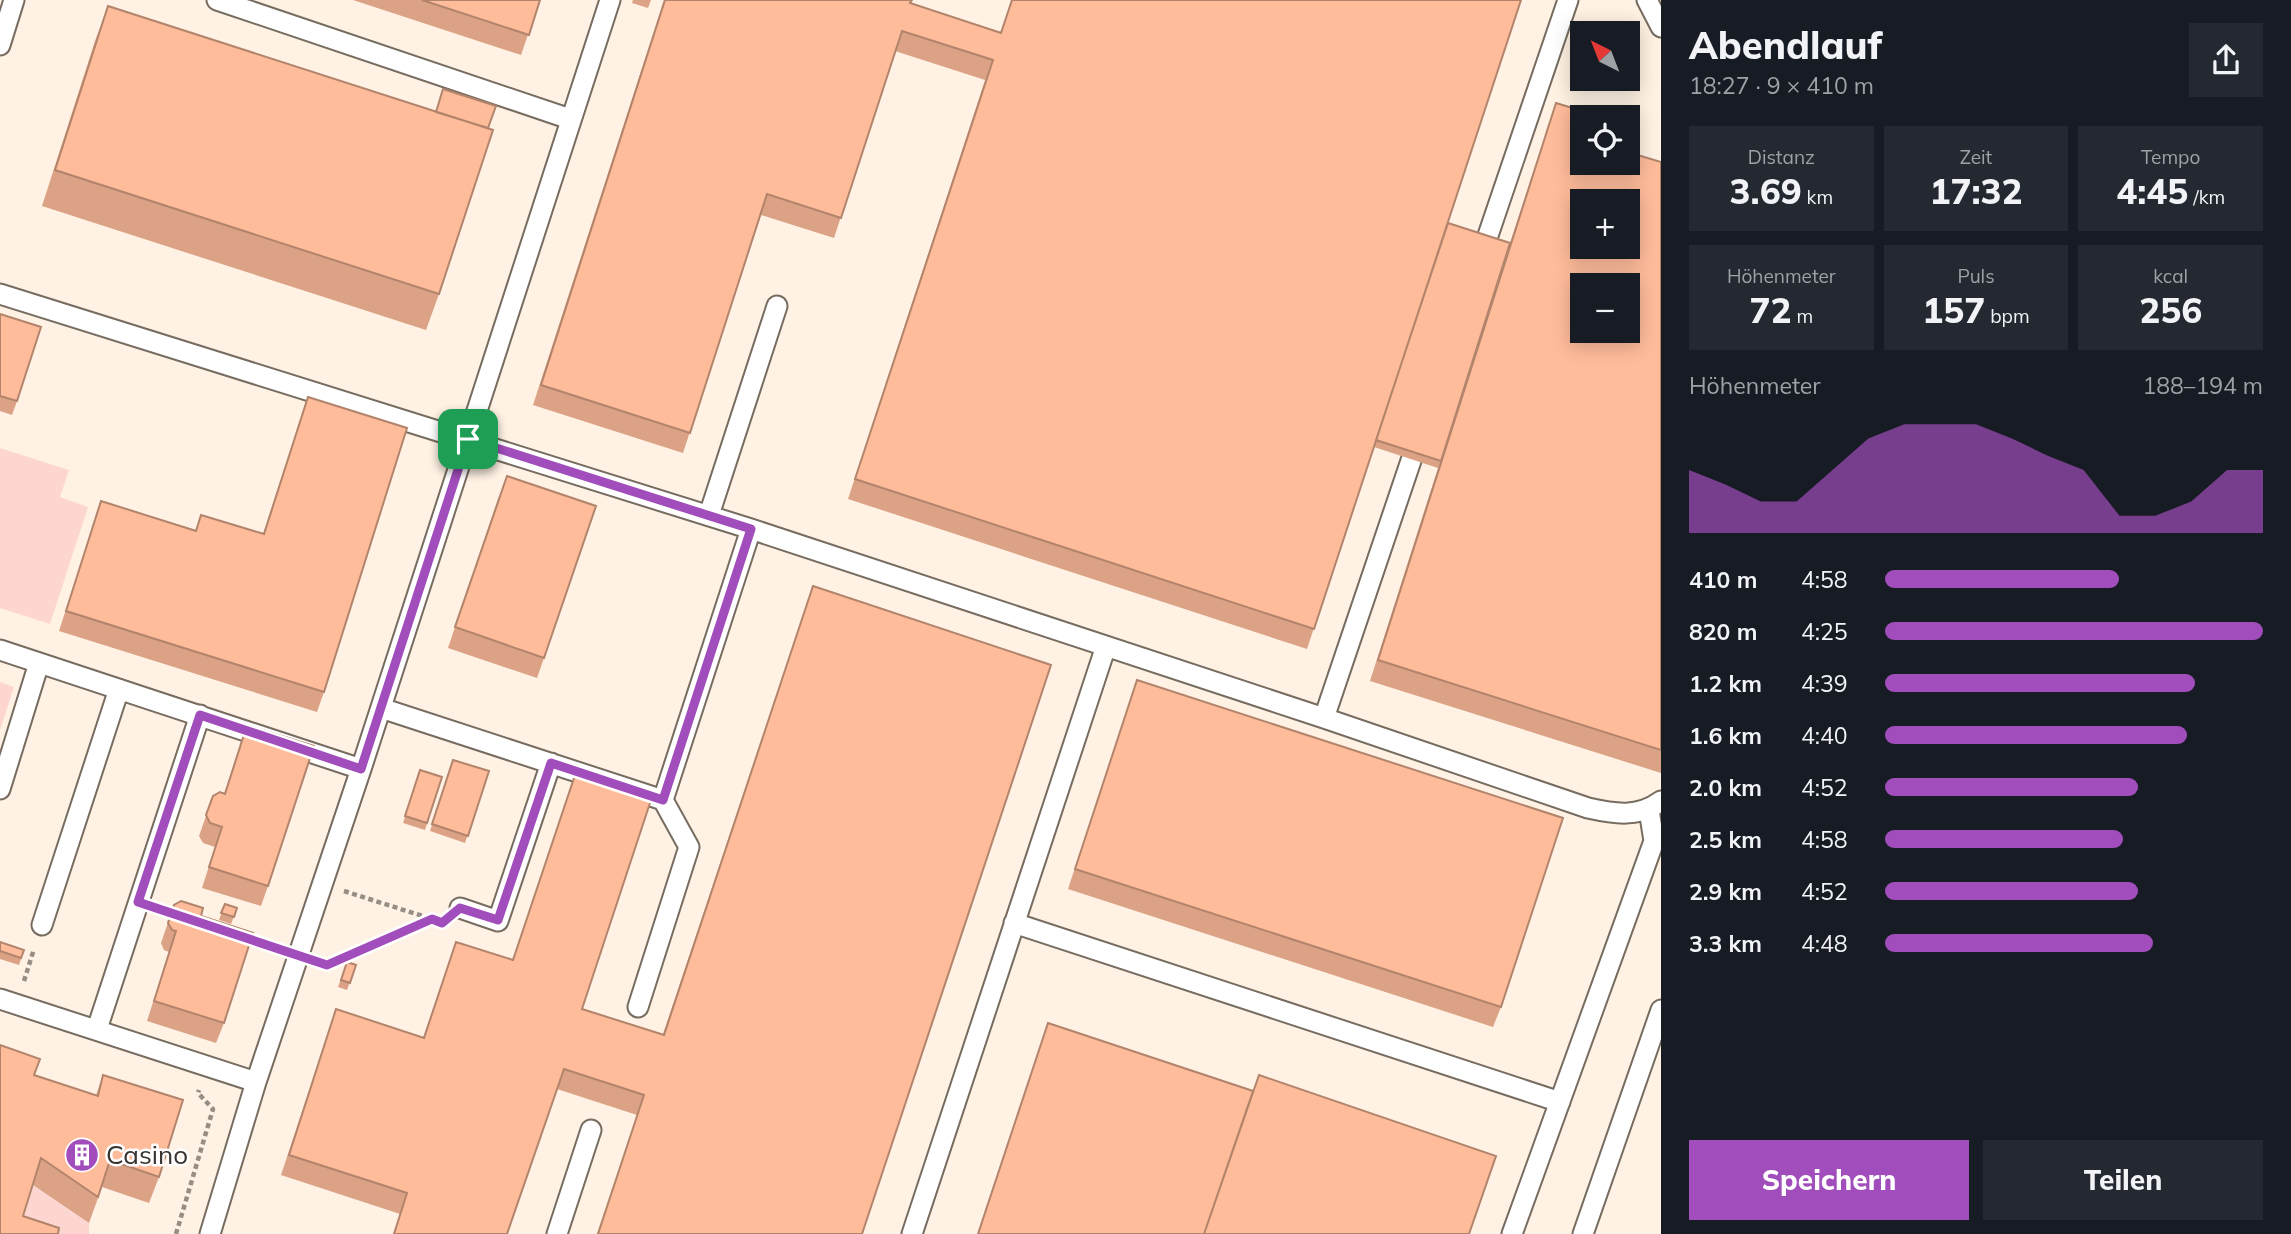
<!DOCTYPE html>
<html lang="de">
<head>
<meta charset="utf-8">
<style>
  body { margin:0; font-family:Mulish,sans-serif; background:#242831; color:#f1f3f6; height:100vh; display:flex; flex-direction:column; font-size:26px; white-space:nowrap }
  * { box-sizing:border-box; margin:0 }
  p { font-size:23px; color:#9ea1a6 }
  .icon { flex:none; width:38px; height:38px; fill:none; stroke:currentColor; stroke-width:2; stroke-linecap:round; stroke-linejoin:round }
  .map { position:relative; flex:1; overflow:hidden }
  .sheet { display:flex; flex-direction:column; background:#171b24; width:630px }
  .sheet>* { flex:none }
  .needle { width:46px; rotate:318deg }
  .controls { position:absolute; left:1570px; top:21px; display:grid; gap:14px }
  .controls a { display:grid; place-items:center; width:70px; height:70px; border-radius:0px; background:#171b24; box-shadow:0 4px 18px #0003; font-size:35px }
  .pin { position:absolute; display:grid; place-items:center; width:60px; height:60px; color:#fff; margin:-30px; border-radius:14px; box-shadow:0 4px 10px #0006 }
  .round { display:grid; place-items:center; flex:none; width:74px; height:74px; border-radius:0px; background:#242831 }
  .summary { display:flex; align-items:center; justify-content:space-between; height:119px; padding:0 28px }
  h1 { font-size:38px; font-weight:800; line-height:52px }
  .metrics { display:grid; grid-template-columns:repeat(3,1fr); gap:10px; height:119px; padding:7px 28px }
  .metrics div { display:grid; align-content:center; border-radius:0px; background:#242831; text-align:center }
  .metrics b { font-size:35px; font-weight:800 }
  .metrics small { font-size:19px; font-weight:400 }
  .metrics p { font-size:19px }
  .chart { height:196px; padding:14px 28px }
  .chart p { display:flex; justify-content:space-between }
  .chart svg { width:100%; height:126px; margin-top:7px; fill:#a14dbb; opacity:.7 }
  .cta { display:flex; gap:14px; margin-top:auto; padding:14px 28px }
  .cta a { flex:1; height:80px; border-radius:0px; background:#a14dbb; color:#fff; font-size:28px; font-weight:800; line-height:80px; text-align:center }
  .cta a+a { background:#242831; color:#f1f3f6 }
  ul { padding:0 28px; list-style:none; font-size:23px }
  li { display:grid; grid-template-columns:112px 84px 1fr; align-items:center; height:52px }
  li i { height:18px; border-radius:9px; background:#a14dbb }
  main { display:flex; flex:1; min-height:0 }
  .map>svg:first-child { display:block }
</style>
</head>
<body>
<main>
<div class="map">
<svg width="1661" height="1234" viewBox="0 0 1661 1234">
  <rect width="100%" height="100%" fill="#fff2e4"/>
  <path fill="#fdd6d2" d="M0,448L69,470L60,497L88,507L50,624L0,608Z
    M0,682L14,687L0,730Z
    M31,1184L89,1223V1234H16Z"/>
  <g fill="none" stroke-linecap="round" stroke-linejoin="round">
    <g stroke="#776c60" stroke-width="23">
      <path id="service" d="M217,0L570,119
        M1647,0L1661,27
        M0,45L14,0
        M1480,259L1568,0
        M0,294L751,529L1324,718L1588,808C1615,814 1638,818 1661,801
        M709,515L777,306
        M0,650L361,769
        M381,708L663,800
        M1324,718L1420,434
        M0,789L39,663
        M460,908L498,921L551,763
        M1014,923L1560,1102
        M42,925L119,689
        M0,999L256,1082
        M638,1007L689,847L663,800L751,529
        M97,1029L200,715
        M210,1234L256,1082L361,769L610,0
        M557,1234L591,1130
        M912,1234L1106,646
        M1512,1234L1654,841L1649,810
        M1583,1234L1661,1010"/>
    </g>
    <path stroke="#968d84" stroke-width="4.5" stroke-dasharray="5 3.5" stroke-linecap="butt" d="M344,891L432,919
      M248,939L276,948
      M321,963L327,965L432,919
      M24,981L34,949
      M176,1234L213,1109L198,1093L199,1090"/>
    <use href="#service" stroke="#fff" stroke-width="19"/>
  </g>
  <path fill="#dba285" d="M353,0H540L521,55Z
    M633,0H651L648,8L632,3Z
    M664,0H912L910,3L1001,32L1012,0H1521L1448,223L1510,243L1556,103L1582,163L1661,162V773L1370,681L1438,468L1374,447L1307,649L848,499L985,80L895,51L834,238L761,215L683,453L533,405Z
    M108,6L488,128L439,294L426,330L42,206L95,41Z
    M0,314L17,401L12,415L0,411Z
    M308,397L324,692L317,712L59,631L101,501L196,530L201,515L263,534Z
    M499,496L544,658L537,678L448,648Z
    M813,586L862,1234H597L637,1115L557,1089L507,1234H393L400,1214L281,1175L336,1009L423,1038L456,942L513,960L575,775L582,1009L663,1034Z
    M1137,680L1501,1007L1493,1027L1068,889Z
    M247,725L268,886L261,906L202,888L215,847L203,843L199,836L213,796L224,794Z
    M453,760L489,771L465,843L430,831Z
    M420,770L442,777L425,830L403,823Z
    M225,904L237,908L231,924L219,920Z
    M174,905L201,916L224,1023L216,1043L147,1021L169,952L164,950L161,943Z
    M0,942L24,950L19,965L0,959Z
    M347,962L356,965L347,990L338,987Z
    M34,1075L96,1095L103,1075L159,1177L149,1203L102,1187L89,1223L33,1185L23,1216L0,1234Z"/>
  <path fill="#ffbc9b" stroke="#b2846c" stroke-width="2" fill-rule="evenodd" d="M422,0H540L529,35Z
    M665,0H912L910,3L1001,33L1012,0H1521L1314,629L855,479L993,60L902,31L841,218L767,194L690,433L541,385Z
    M108,6L493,130L439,294L55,170Z
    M443,89L496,106L488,128L436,112Z
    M1556,103L1602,117H1582V163H1628V152L1661,162V750L1378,660ZM1582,201H1628V247H1582ZM1582,285H1628V331H1582Z
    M1448,223L1510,243L1441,461L1376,440Z
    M0,314L41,327L17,401L0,396Z
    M308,397L407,428L324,692L66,611L101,501L196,531L201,515L264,534Z
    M507,476L596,506L544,658L455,627Z
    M813,586L1051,665L862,1234H598L644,1095L564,1069L507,1234H394L407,1193L289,1155L336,1009L424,1038L456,942L513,960L575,775L651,800L582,1009L664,1035Z
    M1137,680L1563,818L1501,1007L1075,869Z
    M247,725L314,746L268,886L209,867L222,827L210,823L206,815L213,796L220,792L225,794Z
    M453,760L489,771L468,836L432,824Z
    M420,770L442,777L427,823L405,816Z
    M181,901L203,908L201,916L253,933L224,1023L154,1001L176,931L172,930L168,923L174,905Z
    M225,904L237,908L234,917L221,913Z
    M0,942L24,950L21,958L0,951Z
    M347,962L356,965L350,983L341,980Z
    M1048,1023L1253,1091L1204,1234H978Z
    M0,1045L40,1059L34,1075L98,1096L103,1075L183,1100L159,1177L110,1160L98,1197L41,1158L23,1216L59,1228L58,1234H0Z
    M1259,1075L1496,1156L1469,1234H1204Z"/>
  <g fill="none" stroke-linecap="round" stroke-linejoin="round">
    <g stroke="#fff" stroke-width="14">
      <path id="route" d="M468,439L751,529L663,800L551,763L498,920L460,908L442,923L432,919L327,965L138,902L200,715L361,769Z"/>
    </g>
    <use href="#route" stroke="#a14dbb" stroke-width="9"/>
  </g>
  <defs>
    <g id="building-disc" transform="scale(1.75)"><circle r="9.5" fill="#a14dbb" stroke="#fff"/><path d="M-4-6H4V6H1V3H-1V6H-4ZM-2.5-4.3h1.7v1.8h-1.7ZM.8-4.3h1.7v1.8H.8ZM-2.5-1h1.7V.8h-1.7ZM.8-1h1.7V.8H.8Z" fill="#fff"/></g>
  </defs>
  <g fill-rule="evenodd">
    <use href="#building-disc" x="82" y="1155"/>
  </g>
  <g text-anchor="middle" stroke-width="5" stroke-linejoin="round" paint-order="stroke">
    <g font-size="26" fill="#38332e" stroke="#fff" text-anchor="start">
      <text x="106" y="1164">Casino</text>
    </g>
  </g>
</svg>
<div class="controls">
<a><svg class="needle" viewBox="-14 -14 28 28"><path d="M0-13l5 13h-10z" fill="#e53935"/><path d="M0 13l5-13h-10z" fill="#9ea1a6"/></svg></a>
<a><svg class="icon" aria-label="locate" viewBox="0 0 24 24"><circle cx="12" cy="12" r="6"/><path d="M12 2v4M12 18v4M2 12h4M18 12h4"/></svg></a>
<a>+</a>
<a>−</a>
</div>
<div class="pin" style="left:468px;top:439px;background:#1e9e55"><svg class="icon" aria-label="arrive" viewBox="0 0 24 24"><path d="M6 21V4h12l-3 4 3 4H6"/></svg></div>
</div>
<section class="sheet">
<div class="summary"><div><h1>Abendlauf</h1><p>18:27 · 9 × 410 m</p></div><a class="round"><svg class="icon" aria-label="share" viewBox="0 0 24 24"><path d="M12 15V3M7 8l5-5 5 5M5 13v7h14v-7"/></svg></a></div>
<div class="metrics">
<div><p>Distanz</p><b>3.69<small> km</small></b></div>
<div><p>Zeit</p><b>17:32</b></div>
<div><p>Tempo</p><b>4:45<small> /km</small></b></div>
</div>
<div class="metrics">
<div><p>Höhenmeter</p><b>72<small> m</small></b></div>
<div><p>Puls</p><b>157<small> bpm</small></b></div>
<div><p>kcal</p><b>256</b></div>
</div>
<div class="chart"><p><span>Höhenmeter</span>188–194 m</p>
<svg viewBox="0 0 160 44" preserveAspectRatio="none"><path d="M0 44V22L10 27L20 33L30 33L40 22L50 11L60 6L70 6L80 6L90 11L100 17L110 22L120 38L130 38L140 33L150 22L160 22V44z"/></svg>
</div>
<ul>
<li><b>410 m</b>4:58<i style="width:62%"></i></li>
<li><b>820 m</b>4:25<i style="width:100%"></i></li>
<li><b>1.2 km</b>4:39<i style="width:82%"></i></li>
<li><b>1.6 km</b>4:40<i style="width:80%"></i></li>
<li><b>2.0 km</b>4:52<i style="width:67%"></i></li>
<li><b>2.5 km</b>4:58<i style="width:63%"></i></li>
<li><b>2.9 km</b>4:52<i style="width:67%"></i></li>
<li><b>3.3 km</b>4:48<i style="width:71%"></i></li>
</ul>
<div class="cta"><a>Speichern</a><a>Teilen</a></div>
</section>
</main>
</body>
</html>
